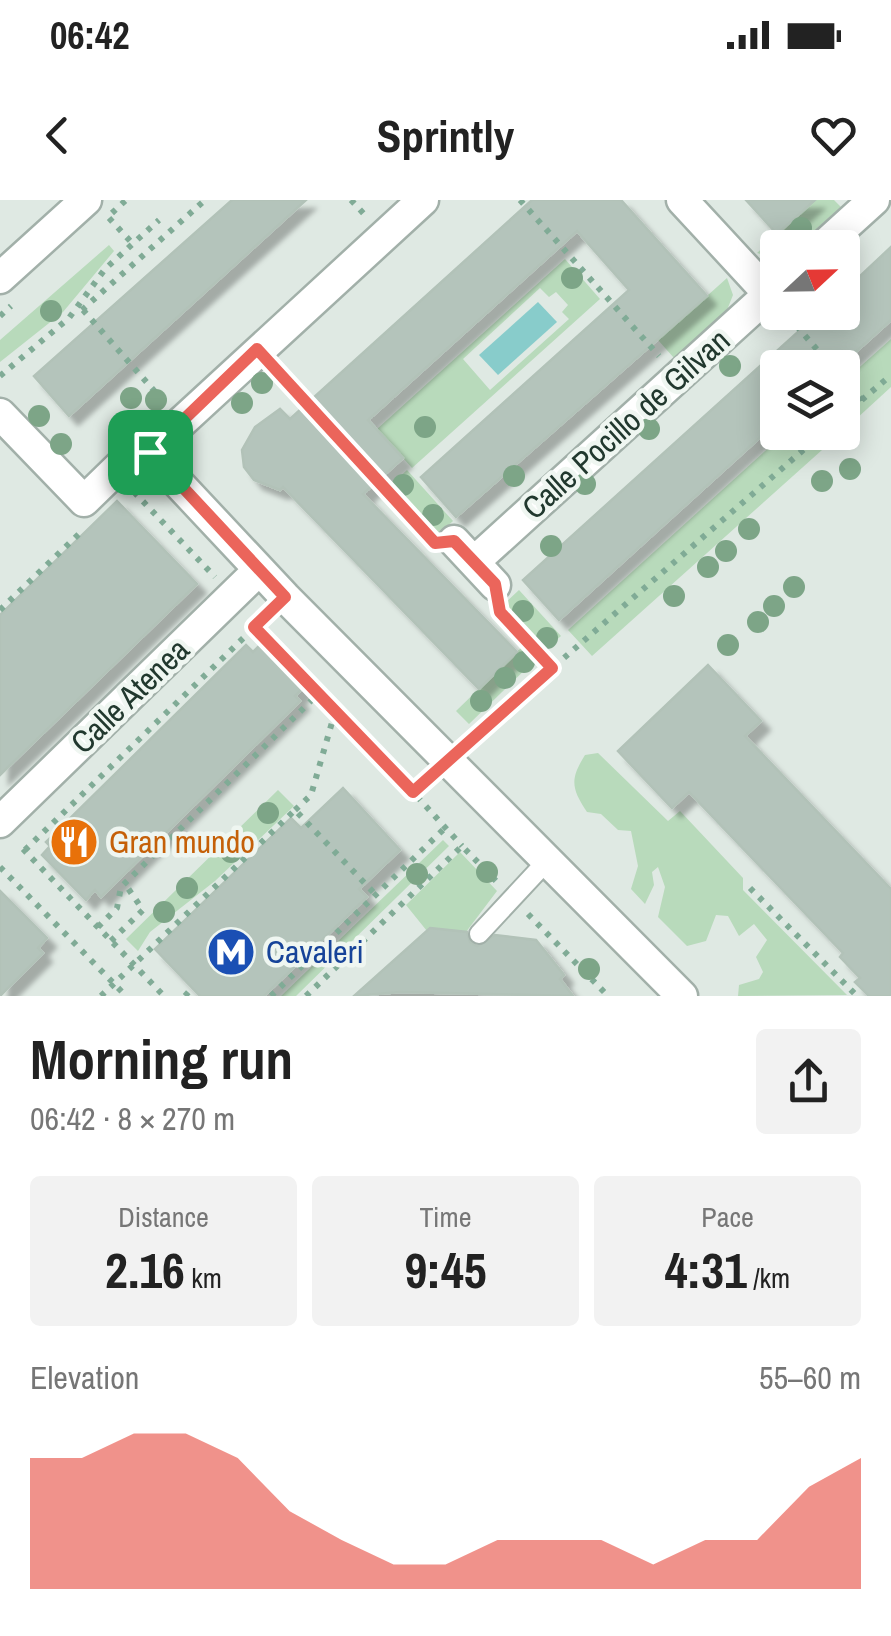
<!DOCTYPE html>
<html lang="en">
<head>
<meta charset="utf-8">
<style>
  body { margin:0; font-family:"Archivo Narrow",sans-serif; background:#f2f2f2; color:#222; height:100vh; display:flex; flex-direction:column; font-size:38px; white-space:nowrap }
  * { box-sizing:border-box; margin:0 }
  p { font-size:32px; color:#767676 }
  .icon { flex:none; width:55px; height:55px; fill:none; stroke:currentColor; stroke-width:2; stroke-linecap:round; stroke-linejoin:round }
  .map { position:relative; height:796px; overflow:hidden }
  .panel { display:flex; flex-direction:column; background:#fff; flex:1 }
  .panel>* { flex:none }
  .needle { width:65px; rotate:68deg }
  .controls { position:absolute; left:760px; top:30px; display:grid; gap:20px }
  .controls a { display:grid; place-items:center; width:100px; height:100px; border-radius:10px; background:#fff; box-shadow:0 5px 25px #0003; font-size:50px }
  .pin { position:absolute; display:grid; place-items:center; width:85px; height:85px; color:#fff; margin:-42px; border-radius:20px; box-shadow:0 5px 15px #0006 }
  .round { display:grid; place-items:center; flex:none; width:105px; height:105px; border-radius:10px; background:#f2f2f2 }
  .summary { display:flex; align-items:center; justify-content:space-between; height:170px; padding:0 30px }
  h1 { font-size:55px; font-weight:700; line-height:75px }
  .stats { display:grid; grid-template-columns:repeat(3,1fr); gap:15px; height:170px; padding:10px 30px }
  .stats div { display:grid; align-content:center; border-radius:10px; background:#f2f2f2; text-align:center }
  .stats b { font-size:50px; font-weight:700 }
  .stats small { font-size:28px; font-weight:400 }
  .stats p { font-size:28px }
  .chart { height:280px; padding:20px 30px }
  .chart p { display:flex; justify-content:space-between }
  .chart svg { width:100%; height:180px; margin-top:10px; fill:#eb655b; opacity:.7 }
  .status { display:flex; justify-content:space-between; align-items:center; height:70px; padding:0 50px; background:#fff; direction:ltr }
  .status svg { height:28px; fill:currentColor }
  header { display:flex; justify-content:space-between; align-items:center; height:130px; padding:0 30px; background:#fff; font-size:45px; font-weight:700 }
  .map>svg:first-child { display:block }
</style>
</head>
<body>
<div class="status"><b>06:42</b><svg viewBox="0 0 49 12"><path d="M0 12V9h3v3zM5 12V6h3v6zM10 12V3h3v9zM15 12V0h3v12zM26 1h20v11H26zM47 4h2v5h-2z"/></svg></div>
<header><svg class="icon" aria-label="back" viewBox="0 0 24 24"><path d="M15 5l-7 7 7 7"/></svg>Sprintly<svg class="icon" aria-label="heart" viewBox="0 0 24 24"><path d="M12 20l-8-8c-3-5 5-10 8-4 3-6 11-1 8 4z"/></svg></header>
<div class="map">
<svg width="891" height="796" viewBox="0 0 891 796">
  <defs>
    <filter id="shadow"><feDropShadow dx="9" dy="9" stdDeviation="2.5" flood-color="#0004"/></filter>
  </defs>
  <rect width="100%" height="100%" fill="#dfe9e3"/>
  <path fill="#b8dabb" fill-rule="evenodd" d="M815,0H834L841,7L796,47L778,48L777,59L757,53Z
    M109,45L114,51L63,112L0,162V140Z
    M565,59L600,99L412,268L377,229ZM540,88L549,97L556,92L568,105L562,112L569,119L490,190L463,159Z
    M727,78L733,95L727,110L674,158L658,140Z
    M891,139V187L843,231V182Z
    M786,232L841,233L592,456L568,430Z
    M407,270L453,321L437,336L391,285Z
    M519,390L561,436L544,451L503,405Z
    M525,444L538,457L469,524L456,511Z
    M598,553L668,621L680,611L743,678V690L847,795L738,796L739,785L759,779L763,772L756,757L767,740L754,724L739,736L728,716L716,715L706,741L687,746L658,717L665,687L658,667L652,672L654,685L645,704L631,689L638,666L631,631L618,630L601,614L587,612C571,588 570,579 585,555Z
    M278,590L294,606L215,681L150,732L138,751L126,739Z
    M443,640L449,646L296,796H281Z
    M460,652L497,691L466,732L431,736L406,705Z"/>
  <path fill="#88cccb" d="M538,102L557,122L498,175L479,155Z"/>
  <path fill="#b4c4bb" stroke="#b2c2b8" stroke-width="2.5" filter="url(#shadow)" d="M232,0H306L69,216L34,176Z
    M532,0H621L707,96L456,317L421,277L629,90L577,31L368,220L403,258L363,294L517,452L479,489L283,287L280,290L254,280L244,267L242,250L255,227L280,209L290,219Z
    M746,0H815L777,34Z
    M891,47V120L838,168H778V221L559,420L523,380L820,112H842V93Z
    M117,301L197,384L0,575V415Z
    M261,444L304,487L295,496L300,501L101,697L95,690L86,700L42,655L50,646L46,642L246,445L253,452Z
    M708,465L761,521L745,536L891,689V796H869L855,782L860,778L840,757L843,753L689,592L672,608L618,551Z
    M343,588L400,650L359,689L367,697L264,796H200L155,749L291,618L301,628Z
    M0,691L47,738L38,748L43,753L0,796Z
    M430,728L467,732L470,742L477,746L495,735L536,740L564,775L560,779L573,796L400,792L354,796Z"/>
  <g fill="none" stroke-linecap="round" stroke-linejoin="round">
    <g stroke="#a2b0a9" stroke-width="22">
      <path id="service" d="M479,734L546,662"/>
    </g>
    <g stroke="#a2b0a9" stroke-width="35">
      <path id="minor" d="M682,0L769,94
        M821,48L874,0
        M0,214L84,301L121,265L149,252L423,0
        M149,252L285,397L682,796
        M454,341L495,385
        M474,362L778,86
        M0,622L259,370"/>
    </g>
    <g stroke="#a2b0a9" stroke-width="35">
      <path id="tertiary" d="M0,78L86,0"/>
    </g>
    <path stroke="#80ab96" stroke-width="6" stroke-dasharray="5 8" stroke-linecap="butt" d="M351,0L364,14
      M520,0L659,156
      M112,13L126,0
      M109,18L132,43
      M82,110L205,0
      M83,110L164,202
      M0,116L11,106
      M788,116L833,168
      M276,170L427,334
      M0,176L69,118L105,69L159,20
      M842,178L862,200
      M842,217L891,175
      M134,292L215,377
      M0,410L82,331
      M499,411L552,468
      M254,427L413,592
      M466,543L824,232
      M427,578L413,592L462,646
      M295,610L311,595L335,512
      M23,649L164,796
      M25,650L264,418
      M0,667L126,796
      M750,688L857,796
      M528,714L608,796
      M98,727L117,708L121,687L318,494
      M111,741L143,710L125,684
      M101,796L295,610L376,695
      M185,796L192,788
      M271,796L445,628
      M306,796L462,646L498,683"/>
    <use href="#service" stroke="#fff" stroke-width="18"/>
    <use href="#minor" stroke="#fff" stroke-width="30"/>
    <use href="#tertiary" stroke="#fff" stroke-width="30"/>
  </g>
  <g fill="#7da587">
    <circle cx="801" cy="28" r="11"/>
    <circle cx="572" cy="78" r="11"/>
    <circle cx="51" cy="111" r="11"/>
    <circle cx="730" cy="166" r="11"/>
    <circle cx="262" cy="183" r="11"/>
    <circle cx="131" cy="198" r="11"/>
    <circle cx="156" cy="200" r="11"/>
    <circle cx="242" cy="203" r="11"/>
    <circle cx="39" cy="216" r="11"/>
    <circle cx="425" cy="227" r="11"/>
    <circle cx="649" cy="229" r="11"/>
    <circle cx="61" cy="244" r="11"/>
    <circle cx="850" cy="269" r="11"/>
    <circle cx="514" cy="276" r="11"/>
    <circle cx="822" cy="281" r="11"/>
    <circle cx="585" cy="284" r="11"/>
    <circle cx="403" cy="285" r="11"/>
    <circle cx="433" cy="315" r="11"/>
    <circle cx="749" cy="329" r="11"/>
    <circle cx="551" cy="346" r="11"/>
    <circle cx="726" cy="351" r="11"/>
    <circle cx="708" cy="367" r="11"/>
    <circle cx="794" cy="387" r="11"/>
    <circle cx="674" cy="396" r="11"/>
    <circle cx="774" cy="406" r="11"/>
    <circle cx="523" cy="411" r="11"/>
    <circle cx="758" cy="422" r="11"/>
    <circle cx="547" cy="438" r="11"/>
    <circle cx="728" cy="445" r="11"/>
    <circle cx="524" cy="462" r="11"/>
    <circle cx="505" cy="478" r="11"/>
    <circle cx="481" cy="501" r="11"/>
    <circle cx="268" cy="613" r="11"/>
    <circle cx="231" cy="652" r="11"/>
    <circle cx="487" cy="672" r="11"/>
    <circle cx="417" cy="674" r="11"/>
    <circle cx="187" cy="688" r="11"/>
    <circle cx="164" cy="712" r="11"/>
    <circle cx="589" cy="769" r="11"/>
  </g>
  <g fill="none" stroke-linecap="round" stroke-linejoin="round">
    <g stroke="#fff" stroke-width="20">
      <path id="route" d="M257,149L435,343L454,341L495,384L500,412L552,468L413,592L254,427L285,397L150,252Z"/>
    </g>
    <use href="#route" stroke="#eb655b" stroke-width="12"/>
  </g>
  <defs>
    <g id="restaurant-disc" transform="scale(2.5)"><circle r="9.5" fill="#e8710a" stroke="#eff6f1"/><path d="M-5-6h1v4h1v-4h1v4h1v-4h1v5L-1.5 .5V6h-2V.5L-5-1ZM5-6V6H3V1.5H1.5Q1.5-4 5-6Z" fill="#fff"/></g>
    <g id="metro-disc" transform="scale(2.5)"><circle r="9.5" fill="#1a4fb4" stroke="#eff6f1"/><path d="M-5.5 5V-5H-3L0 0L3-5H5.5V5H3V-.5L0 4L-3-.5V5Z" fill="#fff"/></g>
  </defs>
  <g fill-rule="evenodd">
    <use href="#restaurant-disc" x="74" y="642"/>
    <use href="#metro-disc" x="231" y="752"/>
  </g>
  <g text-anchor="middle" stroke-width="9" stroke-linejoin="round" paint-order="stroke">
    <g font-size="32" fill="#21382e" stroke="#eff6f1">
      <text transform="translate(626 224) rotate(-42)" y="11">Calle Pocillo de Gilvan</text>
      <text transform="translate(130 496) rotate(-44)" y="11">Calle Atenea</text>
    </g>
    <g font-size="32" fill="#c56008" stroke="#eff6f1" text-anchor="start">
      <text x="109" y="653">Gran mundo</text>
    </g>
    <g font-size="32" fill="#164399" stroke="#eff6f1" text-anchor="start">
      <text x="266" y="763">Cavaleri</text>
    </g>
  </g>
</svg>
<div class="controls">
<a><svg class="needle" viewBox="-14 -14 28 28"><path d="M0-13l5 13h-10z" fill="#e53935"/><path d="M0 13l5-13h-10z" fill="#767676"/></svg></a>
<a><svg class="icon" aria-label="layers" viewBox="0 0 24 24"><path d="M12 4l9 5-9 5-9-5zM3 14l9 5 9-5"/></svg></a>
</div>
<div class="pin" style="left:150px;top:252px;background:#1e9e55"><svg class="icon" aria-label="arrive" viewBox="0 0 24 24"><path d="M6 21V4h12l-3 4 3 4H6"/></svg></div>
</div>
<section class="panel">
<div class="summary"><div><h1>Morning run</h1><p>06:42 · 8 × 270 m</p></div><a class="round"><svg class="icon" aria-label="share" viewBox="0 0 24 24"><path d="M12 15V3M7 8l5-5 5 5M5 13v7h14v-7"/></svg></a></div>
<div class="stats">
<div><p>Distance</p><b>2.16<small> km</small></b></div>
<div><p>Time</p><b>9:45</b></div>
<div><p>Pace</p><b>4:31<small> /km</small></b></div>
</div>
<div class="chart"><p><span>Elevation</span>55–60 m</p>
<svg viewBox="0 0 160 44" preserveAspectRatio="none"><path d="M0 44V12L10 12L20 6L30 6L40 12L50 25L60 32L70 38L80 38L90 32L100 32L110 32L120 38L130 32L140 32L150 19L160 12V44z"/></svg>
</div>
</section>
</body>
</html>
